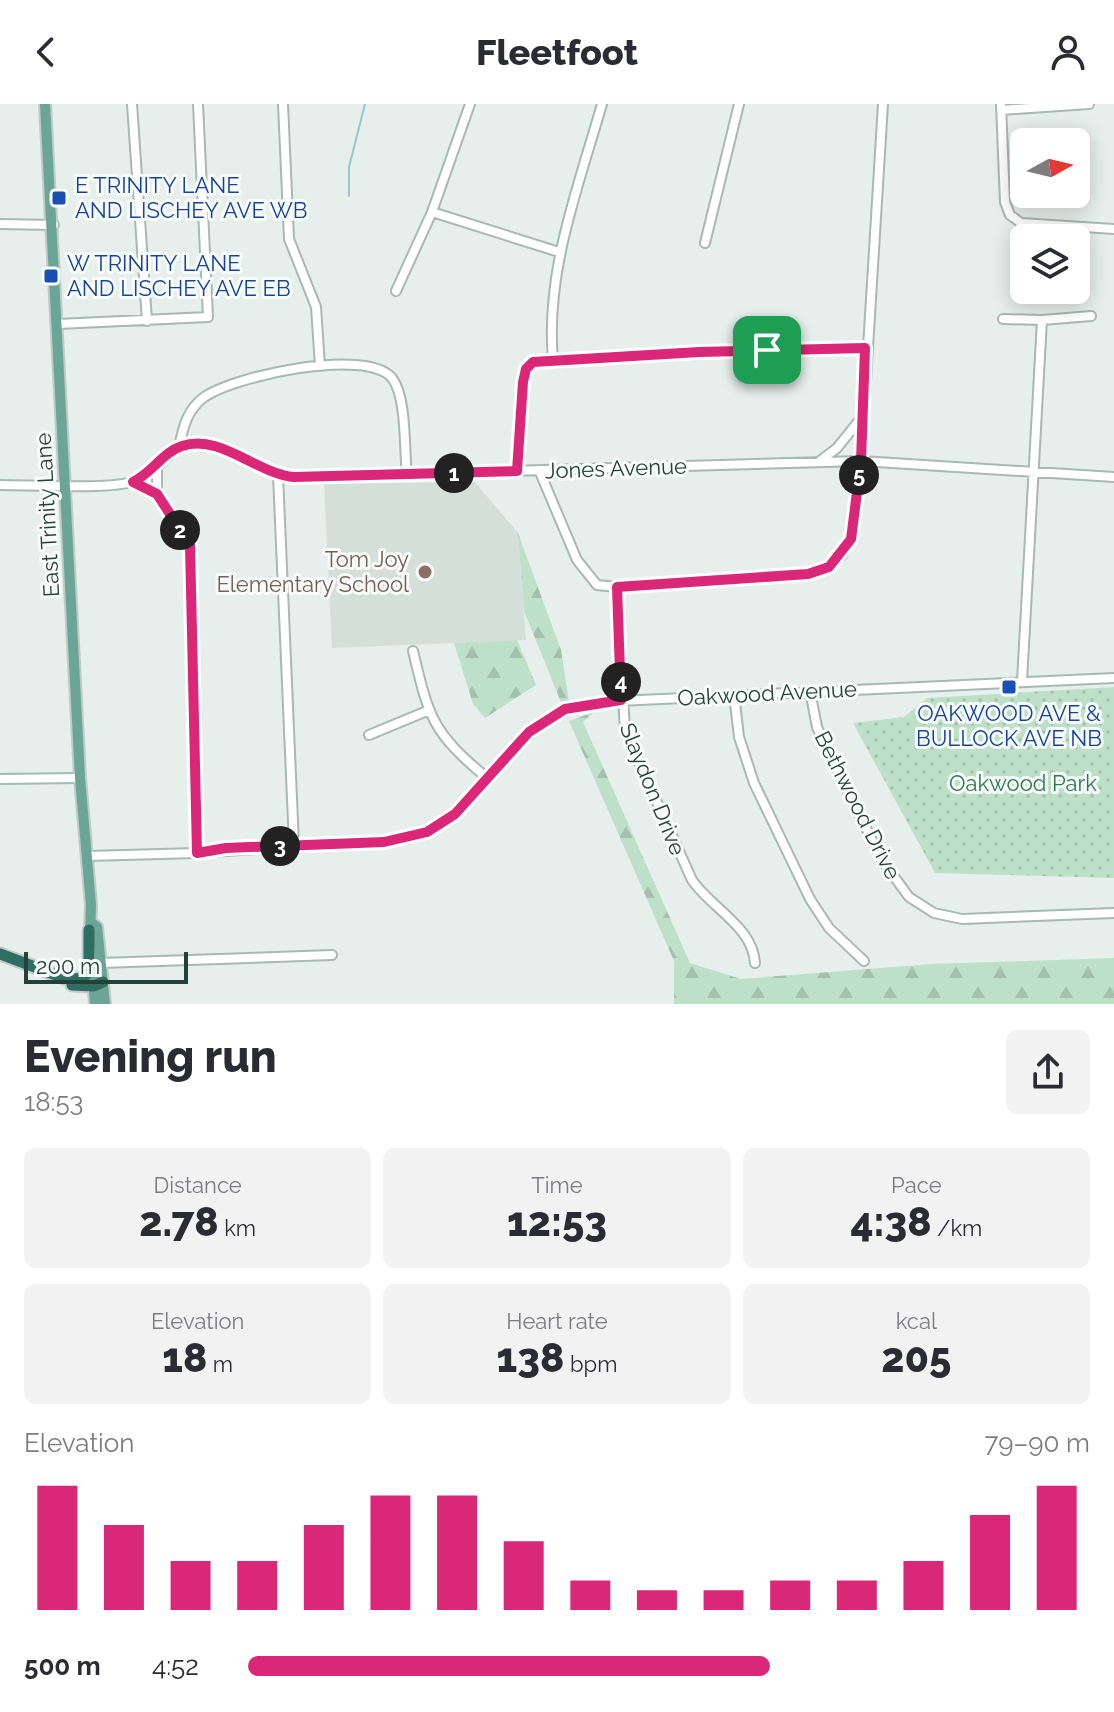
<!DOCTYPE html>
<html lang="en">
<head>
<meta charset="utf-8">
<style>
  body { margin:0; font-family:Raleway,sans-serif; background:#f2f2f3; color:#2b2b33; height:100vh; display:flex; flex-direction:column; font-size:30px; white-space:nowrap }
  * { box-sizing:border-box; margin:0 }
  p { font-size:26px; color:#7c7c81 }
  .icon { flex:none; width:44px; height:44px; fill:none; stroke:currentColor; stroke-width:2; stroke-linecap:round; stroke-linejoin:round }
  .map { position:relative; height:900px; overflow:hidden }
  .details { display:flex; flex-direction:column; background:#fff; flex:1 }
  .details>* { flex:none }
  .needle { width:52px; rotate:82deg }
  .buttons { position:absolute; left:1010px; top:24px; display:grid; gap:16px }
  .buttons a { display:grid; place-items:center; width:80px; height:80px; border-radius:12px; background:#fff; box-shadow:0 4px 20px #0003; font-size:40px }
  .scale { position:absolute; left:24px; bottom:20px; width:164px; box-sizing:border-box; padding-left:8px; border:4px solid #24423a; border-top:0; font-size:22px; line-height:28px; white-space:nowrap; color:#24423a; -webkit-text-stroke:6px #f7fbf9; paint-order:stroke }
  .pin { position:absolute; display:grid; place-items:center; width:68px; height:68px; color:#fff; margin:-34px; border-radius:16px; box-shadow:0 4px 12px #0006 }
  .km { position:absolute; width:40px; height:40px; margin:-20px; border-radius:50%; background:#222; color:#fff; font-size:22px; line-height:40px; text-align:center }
  .round { display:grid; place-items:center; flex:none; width:84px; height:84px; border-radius:12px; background:#f2f2f3 }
  .overview { display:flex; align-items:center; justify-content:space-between; height:136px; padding:0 24px }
  h1 { font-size:44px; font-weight:800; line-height:60px }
  .stats { display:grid; grid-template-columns:repeat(3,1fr); gap:12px; height:136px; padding:8px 24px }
  .stats div { display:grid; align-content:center; border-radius:12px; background:#f2f2f3; text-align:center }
  .stats b { font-size:40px; font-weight:800 }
  .stats small { font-size:22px; font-weight:400 }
  .stats p { font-size:22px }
  .chart { height:224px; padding:16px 24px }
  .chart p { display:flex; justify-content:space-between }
  .chart svg { width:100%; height:144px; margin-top:8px; stroke:#db2777; stroke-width:6 }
  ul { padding:0 24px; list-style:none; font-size:26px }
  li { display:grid; grid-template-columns:128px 96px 1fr; align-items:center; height:60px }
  li i { height:20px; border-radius:10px; background:#db2777 }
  header { display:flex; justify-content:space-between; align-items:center; height:104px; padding:0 24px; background:#fff; font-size:36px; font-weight:800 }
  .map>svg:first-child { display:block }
</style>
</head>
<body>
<header><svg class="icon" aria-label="back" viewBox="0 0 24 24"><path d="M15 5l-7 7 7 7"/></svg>Fleetfoot<svg class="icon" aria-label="person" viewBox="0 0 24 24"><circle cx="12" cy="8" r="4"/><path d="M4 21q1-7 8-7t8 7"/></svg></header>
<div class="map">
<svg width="1114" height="900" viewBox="0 0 1114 900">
  <defs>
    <pattern id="grass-dots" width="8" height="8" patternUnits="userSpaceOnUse" patternTransform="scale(2)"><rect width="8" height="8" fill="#bfe0c8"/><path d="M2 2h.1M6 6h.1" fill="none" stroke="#a4c1ad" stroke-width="1.8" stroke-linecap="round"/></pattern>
    <pattern id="forest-firs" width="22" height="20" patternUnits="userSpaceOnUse" patternTransform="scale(2)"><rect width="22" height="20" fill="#bfe0c8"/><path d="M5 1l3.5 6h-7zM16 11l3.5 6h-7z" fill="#a4c1ad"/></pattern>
  </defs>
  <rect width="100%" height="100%" fill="#e6efeb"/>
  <path fill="#d4dfda" d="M475,378L518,429L526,536L332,544L324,380Z"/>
  <path fill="url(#grass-dots)" d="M1114,583V774L935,769L853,619L904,613L927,594Z"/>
  <path fill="url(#forest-firs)" d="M518,429L561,546L569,598H561L524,507Z
    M517,536L536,581L485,614L473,600L454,539Z
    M594,608L583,618L690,859L741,875L931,860L1114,854V900H674V857L569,617Z"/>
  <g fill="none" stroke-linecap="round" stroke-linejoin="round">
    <path stroke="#8ec9d4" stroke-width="2" d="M349,92V63L365,0"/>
    <g stroke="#a8b8b2" stroke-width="12">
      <path id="minor" d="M132,0L147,217
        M283,0L289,135L316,203L320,262
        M1001,0L1005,98L1010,111L1021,119L1114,125
        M1001,6L1089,0
        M432,108L559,148
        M0,120L54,121
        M705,139L739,0
        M396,187L432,108L470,0
        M1003,215L1042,216L1091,212
        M58,220L208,213L198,0
        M553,256C545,168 578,84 602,0
        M179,343C183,324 187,306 203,294C232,272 367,243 392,274C407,293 404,346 407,371
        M820,357L837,344L862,313
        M157,364V390
        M539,366L577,456L597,481L617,483L808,470L829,463L842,451L851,435L861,357L883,0
        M517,367L523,278L526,265L533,258L699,248L865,244
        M278,371L294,741
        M133,378L157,390L190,441L197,749
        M0,381C30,381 111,386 135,377C160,369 168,341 196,339C230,337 259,370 294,373L861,357L1114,373
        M617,483L625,627L692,776C711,804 753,823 755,859
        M413,547C429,614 432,628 487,674
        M1022,577L1042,216
        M810,587L817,623L831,654L882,756L909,793L934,809L962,815L1114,809
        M734,590L739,633L754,679L810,795L829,824L864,857
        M369,631L427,607
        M0,675L80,674
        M87,752L197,749L407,735C491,708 502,615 597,598L1114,574
        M101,859L332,851"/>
    </g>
    <g stroke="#c2cac8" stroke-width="14">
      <path id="major" d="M45,0L80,674L91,801L90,832
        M92,819L97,823L105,900
        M92,860L95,900"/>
    </g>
    <g stroke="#c2cac8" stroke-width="15">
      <path id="highway" d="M0,850L64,874L81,875L89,868V826
        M72,881L94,882L103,878"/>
    </g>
    <use href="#minor" stroke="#fff" stroke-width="8"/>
    <use href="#major" stroke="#6aa596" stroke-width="10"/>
    <use href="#highway" stroke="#2f6f62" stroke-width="11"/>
  </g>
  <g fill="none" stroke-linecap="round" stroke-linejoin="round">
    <g stroke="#fff" stroke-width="16">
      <path id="route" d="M865,244L861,357L851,435L829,463L808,470L617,483L621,596L565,605L529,628L455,710L427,728L384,738L226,744L197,749L190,441L157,390L133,378C152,369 163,348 182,342C220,329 257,370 294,373L517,367L523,278L526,265L533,258L699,248Z"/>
    </g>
    <use href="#route" stroke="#db2777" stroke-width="10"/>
  </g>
  <g fill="#1a4fb4" stroke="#f7fbf9" stroke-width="3">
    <rect x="51" y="86" width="16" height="16" rx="4"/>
    <rect x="43" y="164" width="16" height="16" rx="4"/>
    <rect x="1001" y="575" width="16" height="16" rx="4"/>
  </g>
  <circle fill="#8d6e63" stroke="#f7fbf9" stroke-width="3" cx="425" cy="468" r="8"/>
  <g text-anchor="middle" stroke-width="6" stroke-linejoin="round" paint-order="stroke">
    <g font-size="22" fill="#164399" stroke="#f7fbf9" text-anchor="start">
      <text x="75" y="89">E TRINITY LANE<tspan x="75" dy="25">AND LISCHEY AVE WB</tspan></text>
      <text x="67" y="167">W TRINITY LANE<tspan x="67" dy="25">AND LISCHEY AVE EB</tspan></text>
      <text x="1009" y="617" text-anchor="middle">OAKWOOD AVE &amp;<tspan x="1009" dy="25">BULLOCK AVE NB</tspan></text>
    </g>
    <g font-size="22" fill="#24423a" stroke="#f7fbf9">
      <text transform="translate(616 364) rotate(-2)" y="8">Jones Avenue</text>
      <text transform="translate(47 411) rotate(-93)" y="8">East Trinity Lane</text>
      <text transform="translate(767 589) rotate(-3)" y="8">Oakwood Avenue</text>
      <text transform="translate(653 685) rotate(68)" y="8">Slaydon Drive</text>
      <text transform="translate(858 701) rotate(63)" y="8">Bethwood Drive</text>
    </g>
    <g font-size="22" fill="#785e54" stroke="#f7fbf9" text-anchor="end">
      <text x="409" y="463">Tom Joy<tspan x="409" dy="25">Elementary School</tspan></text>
    </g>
    <g font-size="22" fill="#2d7a4b" stroke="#f7fbf9">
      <text x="1023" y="687">Oakwood Park</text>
    </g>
  </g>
</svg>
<div class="buttons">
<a><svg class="needle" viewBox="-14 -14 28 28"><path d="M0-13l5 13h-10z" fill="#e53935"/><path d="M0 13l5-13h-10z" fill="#7c7c81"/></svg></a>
<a><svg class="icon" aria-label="layers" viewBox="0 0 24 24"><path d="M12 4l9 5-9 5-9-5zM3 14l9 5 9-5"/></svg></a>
</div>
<div class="scale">200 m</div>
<div class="pin" style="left:767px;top:246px;background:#1e9e55"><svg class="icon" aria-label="arrive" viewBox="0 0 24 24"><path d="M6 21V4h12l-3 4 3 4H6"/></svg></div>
<b class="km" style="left:454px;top:369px">1</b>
<b class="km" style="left:180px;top:426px">2</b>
<b class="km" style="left:280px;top:742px">3</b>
<b class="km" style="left:621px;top:578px">4</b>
<b class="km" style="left:859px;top:371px">5</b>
</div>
<section class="details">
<div class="overview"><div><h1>Evening run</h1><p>18:53</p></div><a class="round"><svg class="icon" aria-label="share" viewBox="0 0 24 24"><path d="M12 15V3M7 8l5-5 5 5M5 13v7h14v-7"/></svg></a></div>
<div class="stats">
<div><p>Distance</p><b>2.78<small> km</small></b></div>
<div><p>Time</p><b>12:53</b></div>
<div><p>Pace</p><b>4:38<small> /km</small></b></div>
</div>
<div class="stats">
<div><p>Elevation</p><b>18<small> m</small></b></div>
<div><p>Heart rate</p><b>138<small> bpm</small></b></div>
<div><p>kcal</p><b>205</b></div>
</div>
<div class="chart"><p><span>Elevation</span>79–90 m</p>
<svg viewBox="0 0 160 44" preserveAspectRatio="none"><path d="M5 44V6M15 44V18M25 44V29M35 44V29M45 44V18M55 44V9M65 44V9M75 44V23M85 44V35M95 44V38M105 44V38M115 44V35M125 44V35M135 44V29M145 44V15M155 44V6"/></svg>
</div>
<ul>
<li><b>500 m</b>4:52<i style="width:62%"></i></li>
</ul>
</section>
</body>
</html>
